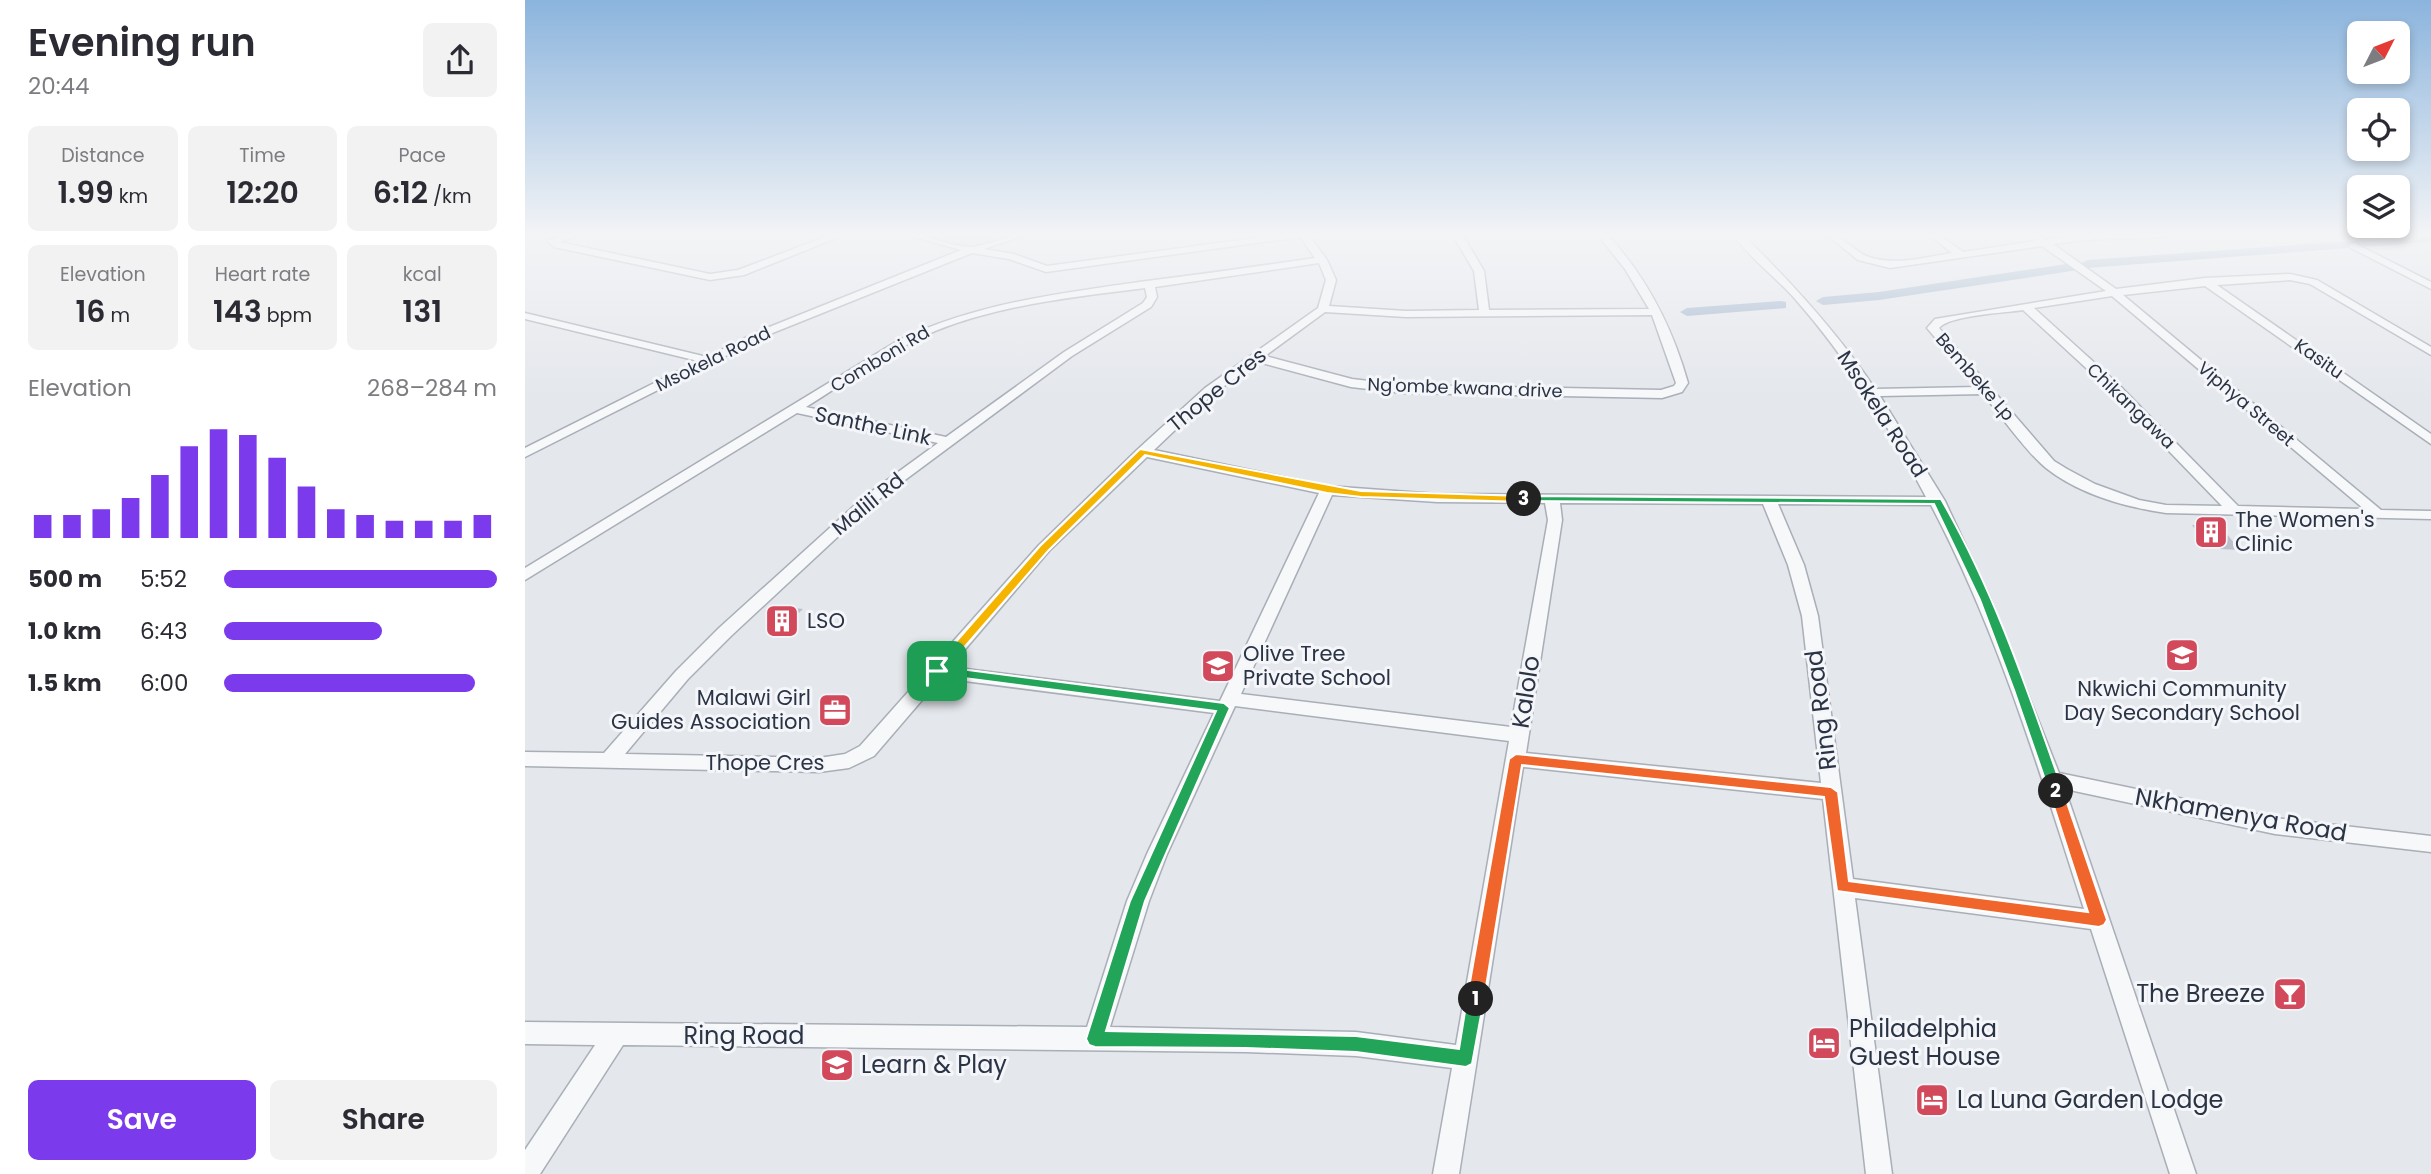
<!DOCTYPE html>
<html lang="en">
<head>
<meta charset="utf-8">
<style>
  body { margin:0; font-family:Poppins,sans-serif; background:#f2f2f3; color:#2b2b33; height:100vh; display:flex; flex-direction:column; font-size:26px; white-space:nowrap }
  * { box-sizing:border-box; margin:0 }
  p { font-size:23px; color:#7c7c81 }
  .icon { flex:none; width:38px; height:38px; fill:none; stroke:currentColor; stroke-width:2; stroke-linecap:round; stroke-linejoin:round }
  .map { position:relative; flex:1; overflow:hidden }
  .sheet { display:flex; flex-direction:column; background:#fff; width:525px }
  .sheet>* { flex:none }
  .needle { width:46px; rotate:48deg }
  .fabs { position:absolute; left:1822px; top:21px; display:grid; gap:14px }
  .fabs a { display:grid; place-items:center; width:63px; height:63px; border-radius:10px; background:#fff; box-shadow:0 4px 10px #0003; font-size:35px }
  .pin { position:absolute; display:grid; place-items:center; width:60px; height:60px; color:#fff; margin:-30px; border-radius:14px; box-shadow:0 4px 10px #0006 }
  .km { position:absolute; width:35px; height:35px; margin:-18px; border-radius:50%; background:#222; color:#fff; font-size:19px; line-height:35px; text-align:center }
  .round { display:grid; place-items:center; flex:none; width:74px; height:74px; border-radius:10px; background:#f2f2f3 }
  .head { display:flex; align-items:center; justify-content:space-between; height:119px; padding:0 28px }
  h1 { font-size:38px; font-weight:600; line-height:52px }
  .stats { display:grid; grid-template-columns:repeat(3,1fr); gap:10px; height:119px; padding:7px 28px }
  .stats div { display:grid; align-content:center; border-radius:10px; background:#f2f2f3; text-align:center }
  .stats b { font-size:30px; font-weight:600 }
  .stats small { font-size:19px; font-weight:400 }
  .stats p { font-size:19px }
  .chart { height:196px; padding:14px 28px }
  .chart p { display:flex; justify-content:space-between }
  .chart svg { width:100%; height:126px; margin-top:7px; stroke:#7c3aed; stroke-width:6 }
  .action { display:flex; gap:14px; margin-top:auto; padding:14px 28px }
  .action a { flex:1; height:80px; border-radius:10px; background:#7c3aed; color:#fff; font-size:28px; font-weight:600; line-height:80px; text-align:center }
  .action a+a { background:#f2f2f3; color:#2b2b33 }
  ul { padding:0 28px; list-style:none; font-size:23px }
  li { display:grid; grid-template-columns:112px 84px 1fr; align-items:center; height:52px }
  li i { height:18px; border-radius:9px; background:#7c3aed }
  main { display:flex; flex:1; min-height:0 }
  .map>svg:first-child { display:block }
</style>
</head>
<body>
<main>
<section class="sheet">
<div class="head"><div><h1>Evening run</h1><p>20:44</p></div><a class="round"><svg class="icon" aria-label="share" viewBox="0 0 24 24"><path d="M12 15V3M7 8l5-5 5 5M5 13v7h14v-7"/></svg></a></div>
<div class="stats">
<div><p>Distance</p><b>1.99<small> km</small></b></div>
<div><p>Time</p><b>12:20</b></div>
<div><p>Pace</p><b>6:12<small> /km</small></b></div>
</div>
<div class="stats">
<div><p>Elevation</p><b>16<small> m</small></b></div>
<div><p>Heart rate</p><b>143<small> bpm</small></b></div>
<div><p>kcal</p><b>131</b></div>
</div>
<div class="chart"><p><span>Elevation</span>268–284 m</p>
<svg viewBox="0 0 160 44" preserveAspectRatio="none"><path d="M5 44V36M15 44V36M25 44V34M35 44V30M45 44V22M55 44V12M65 44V6M75 44V8M85 44V16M95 44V26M105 44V34M115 44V36M125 44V38M135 44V38M145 44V38M155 44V36"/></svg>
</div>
<ul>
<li><b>500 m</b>5:52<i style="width:100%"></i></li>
<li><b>1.0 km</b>6:43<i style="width:58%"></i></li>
<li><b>1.5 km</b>6:00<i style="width:92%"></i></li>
</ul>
<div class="action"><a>Save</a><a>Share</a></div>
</section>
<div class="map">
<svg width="1906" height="1174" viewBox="0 0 1906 1174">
  <rect width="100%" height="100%" fill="#e4e7ec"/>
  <path fill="#c9d6c5" d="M393,234H493L448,248Z"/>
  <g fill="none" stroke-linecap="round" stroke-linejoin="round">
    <path fill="#9fb4cc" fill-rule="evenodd" d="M1906,235V241L1903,242L1562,268L1555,264L1562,260Z
      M1548,263L1553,264V270L1354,300L1298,305L1291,301L1298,297L1354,292Z
      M1256,301L1261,302V308L1162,316L1155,312L1162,308Z"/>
  </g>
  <path fill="#bbc0ca" d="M1667,525L1695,526L1715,550L1695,549L1687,539H1677Z
    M260,607L278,609L258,628L243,627Z"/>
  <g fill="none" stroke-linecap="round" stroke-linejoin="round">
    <g stroke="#a9aeb7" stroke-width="3">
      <path id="minor" d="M42,234H56L34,242L185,274L213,270L308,234H321L219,275L185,280L29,247L22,241Z
        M380,234C402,234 422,246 444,247C462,247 483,234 503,234L459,249L489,254L522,266L760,234H783L802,260L811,280L804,306L881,311L954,310L949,271L927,234H937L959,271L964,310L1124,309L1100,269L1072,234H1082C1122,278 1147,326 1163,383L1157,392L1137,398L878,393L826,387L733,362L688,394L629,450L802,486L912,494L1401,497C1364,427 1323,359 1271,300C1251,277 1224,258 1208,234H1217C1266,282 1312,332 1350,389L1452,387L1402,328L1410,319L1581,291L1517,246L1365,268L1333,260L1301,234C1319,234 1327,251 1344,257C1371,266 1400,257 1427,253L1403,234H1413L1438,252L1510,241L1502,234H1512L1521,240L1560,234H1644L1640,237L1560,240L1528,244L1591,289L1680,278L1765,274L1792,280L1906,347V355L1785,284L1765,280L1692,285L1906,434V444L1680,286L1598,295L1856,510L1906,511V519L1641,513C1600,507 1554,494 1521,468C1501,452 1475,414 1458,394L1355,396L1420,501L1465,598L1534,773L1750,818L1906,836V852L1750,834L1540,789L1671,1174H1645L1566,929L1330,898L1367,1174H1341L1298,799L998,767L934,1174H908L927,1068L831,1056L721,1052L98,1045L15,1174H0V1150L70,1045L0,1044V1022L562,1027L602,901L622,854L689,713L416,678L349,756L324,768L294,772L0,766V752L79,753L151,671L194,628L339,497L413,443L272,413L0,580V568L374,340C453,303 536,293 622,281C678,274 734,266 790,258L775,237L521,272L484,259L447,253L240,336L0,457V448L173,361L0,319V313L182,357L232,332L436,250ZM794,263L801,280L793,308L680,388L613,449L514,545L335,746L320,754L294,758L100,754L163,679L206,636L349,503L547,356L626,307L632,297L630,287ZM620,288L622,297L618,303L539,352L421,437L281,407C323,381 365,350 410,331C477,304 550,297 620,288ZM1587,296L1839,509L1713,506L1594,385L1509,308ZM1498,310L1586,391L1697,506L1641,505L1614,500L1570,484L1542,469L1529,461L1414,328C1425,315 1480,313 1498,310ZM800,312L881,317L1127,315L1151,383L1149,386L1136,390L878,385L827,379L740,356ZM622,457L794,493L695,701L425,667L524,551ZM807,495L912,502L1020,503L1023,520L986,727L716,694ZM1035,503L1238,504L1263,565L1277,616L1296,783L1001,753L1037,520ZM1253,504L1406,505C1473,632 1515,773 1559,909L1328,879L1293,616L1279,565ZM710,706L984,741L931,1045L831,1032L585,1027L624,901L642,854Z
        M1829,243L1906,282V289L1826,248L1824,246Z"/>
    </g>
    <use href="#minor" fill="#f7f8fa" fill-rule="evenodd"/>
  </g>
  <linearGradient id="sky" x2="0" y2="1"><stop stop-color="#8bb4dd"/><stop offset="0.59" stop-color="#f3f4f6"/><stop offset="1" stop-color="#f3f4f6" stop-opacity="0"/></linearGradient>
  <rect width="1906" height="398" fill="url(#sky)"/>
  <path fill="#22a559" stroke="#fff" stroke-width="2" d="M412,666L699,703L705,708L620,901L581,1031L831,1036L934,1049L942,999L945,994L951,992L957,994L959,999L947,1064L941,1067L831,1052L721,1048L570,1047L564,1045L561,1039L605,901L691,711L408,674L406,671Z"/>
  <path fill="#f0652b" stroke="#fff" stroke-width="2" d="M991,754L1306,787L1313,792L1324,881L1563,912L1524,791L1531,786L1538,791L1582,920L1579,925L1574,927L1312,891L1299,797L997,765L959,999L957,1005L951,1007L945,1005L942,999L984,759Z"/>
  <path fill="#22a559" stroke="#fff" stroke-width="2" d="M999,496L1416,499C1469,590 1503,692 1538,791L1536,795L1531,797L1524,791L1489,690L1455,600L1409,504L996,501L994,499Z"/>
  <path fill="#f5b400" stroke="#fff" stroke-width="2" d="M615,449L836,491L999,496L1005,499L999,502L836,497L802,493L620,455L523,551L416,674H408V668L515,546Z"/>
  <defs>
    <g id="building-square" transform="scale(1.75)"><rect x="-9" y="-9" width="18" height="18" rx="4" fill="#d1495b" stroke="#f4f6f9"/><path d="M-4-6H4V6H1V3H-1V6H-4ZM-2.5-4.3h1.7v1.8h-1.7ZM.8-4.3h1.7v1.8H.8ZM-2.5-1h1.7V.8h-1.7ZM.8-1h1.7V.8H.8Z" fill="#fff"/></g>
    <g id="school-square" transform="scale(1.75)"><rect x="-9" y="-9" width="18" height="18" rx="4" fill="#d1495b" stroke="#f4f6f9"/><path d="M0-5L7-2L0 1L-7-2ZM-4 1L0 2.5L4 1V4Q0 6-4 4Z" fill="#fff"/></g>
    <g id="office-square" transform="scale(1.75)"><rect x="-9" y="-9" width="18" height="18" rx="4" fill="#d1495b" stroke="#f4f6f9"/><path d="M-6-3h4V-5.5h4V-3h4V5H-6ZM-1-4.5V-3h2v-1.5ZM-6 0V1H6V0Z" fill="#fff"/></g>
    <g id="bar-square" transform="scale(1.75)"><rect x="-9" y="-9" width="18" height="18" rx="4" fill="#d1495b" stroke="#f4f6f9"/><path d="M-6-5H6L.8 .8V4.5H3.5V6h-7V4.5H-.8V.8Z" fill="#fff"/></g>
    <g id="hotel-square" transform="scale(1.75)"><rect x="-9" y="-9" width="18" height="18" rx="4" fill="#d1495b" stroke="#f4f6f9"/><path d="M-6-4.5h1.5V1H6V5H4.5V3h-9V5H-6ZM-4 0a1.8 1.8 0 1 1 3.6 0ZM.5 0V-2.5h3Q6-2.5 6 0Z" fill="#fff"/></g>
  </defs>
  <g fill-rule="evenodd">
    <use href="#building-square" x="1686" y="532"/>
    <use href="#building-square" x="257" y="621"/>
    <use href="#school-square" x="1657" y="655"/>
    <use href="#school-square" x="693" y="666"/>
    <use href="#office-square" x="310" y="710"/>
    <use href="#bar-square" x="1765" y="994"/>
    <use href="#hotel-square" x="1299" y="1043"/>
    <use href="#school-square" x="312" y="1065"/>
    <use href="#hotel-square" x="1407" y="1100"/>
  </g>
  <g text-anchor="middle" stroke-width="6" stroke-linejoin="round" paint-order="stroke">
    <g font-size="18" fill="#2b3445" stroke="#f4f6f9">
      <text transform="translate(188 359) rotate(-26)" y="6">Msokela Road</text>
      <text transform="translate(355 359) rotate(-31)" y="6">Comboni Rd</text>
      <text transform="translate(1794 359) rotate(35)" y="6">Kasitu</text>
      <text transform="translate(1450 377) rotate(49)" y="6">Bembeke Lp</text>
      <text transform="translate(940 388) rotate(2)" y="6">Ng'ombe kwana drive</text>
      <text transform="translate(1721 404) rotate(40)" y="6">Viphya Street</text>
      <text transform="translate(1606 406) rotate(44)" y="6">Chikangawa</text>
    </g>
    <g font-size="21" fill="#2b3445" stroke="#f4f6f9">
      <text transform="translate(692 390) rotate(-39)" y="7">Thope Cres</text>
      <text transform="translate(1357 414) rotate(57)" y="7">Msokela Road</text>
      <text transform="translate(348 426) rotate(12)" y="7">Santhe Link</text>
      <text transform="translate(343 504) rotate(-39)" y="7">Malili Rd</text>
      <text x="240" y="770">Thope Cres</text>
    </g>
    <g font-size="21" fill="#2b3445" stroke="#f4f6f9" text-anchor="start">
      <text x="1710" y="527">The Women's<tspan x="1710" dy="24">Clinic</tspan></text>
      <text x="282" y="628">LSO</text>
      <text x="718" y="661">Olive Tree<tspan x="718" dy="24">Private School</tspan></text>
      <text x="1657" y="696" text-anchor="middle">Nkwichi Community<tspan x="1657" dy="24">Day Secondary School</tspan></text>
      <text x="286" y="705" text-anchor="end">Malawi Girl<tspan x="286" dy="24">Guides Association</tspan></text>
    </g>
    <g font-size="24" fill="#2b3445" stroke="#f4f6f9">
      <text transform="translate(1001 692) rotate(-81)" y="8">Kalolo</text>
      <text transform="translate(1296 710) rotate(-97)" y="8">Ring Road</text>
      <text transform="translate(1716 815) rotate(10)" y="8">Nkhamenya Road</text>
      <text x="219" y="1044">Ring Road</text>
    </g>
    <g font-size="24" fill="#2b3445" stroke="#f4f6f9" text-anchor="start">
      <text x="1740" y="1002" text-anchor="end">The Breeze</text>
      <text x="1324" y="1037">Philadelphia<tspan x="1324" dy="28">Guest House</tspan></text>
      <text x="336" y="1073">Learn &amp; Play</text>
      <text x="1432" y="1108">La Luna Garden Lodge</text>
    </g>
  </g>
</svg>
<div class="fabs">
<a><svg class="needle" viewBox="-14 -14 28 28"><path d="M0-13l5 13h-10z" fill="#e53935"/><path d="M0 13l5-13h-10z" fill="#7c7c81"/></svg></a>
<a><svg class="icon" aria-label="locate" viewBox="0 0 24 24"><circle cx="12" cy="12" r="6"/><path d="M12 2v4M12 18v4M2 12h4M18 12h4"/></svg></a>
<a><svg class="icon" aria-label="layers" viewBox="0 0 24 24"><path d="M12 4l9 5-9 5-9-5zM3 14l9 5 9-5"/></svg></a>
</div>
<div class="pin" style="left:412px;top:671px;background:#1e9e55"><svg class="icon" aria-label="arrive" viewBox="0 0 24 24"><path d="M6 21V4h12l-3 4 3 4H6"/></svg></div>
<b class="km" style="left:951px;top:999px">1</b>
<b class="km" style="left:1531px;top:791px">2</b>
<b class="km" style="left:999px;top:499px">3</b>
</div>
</main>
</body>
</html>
